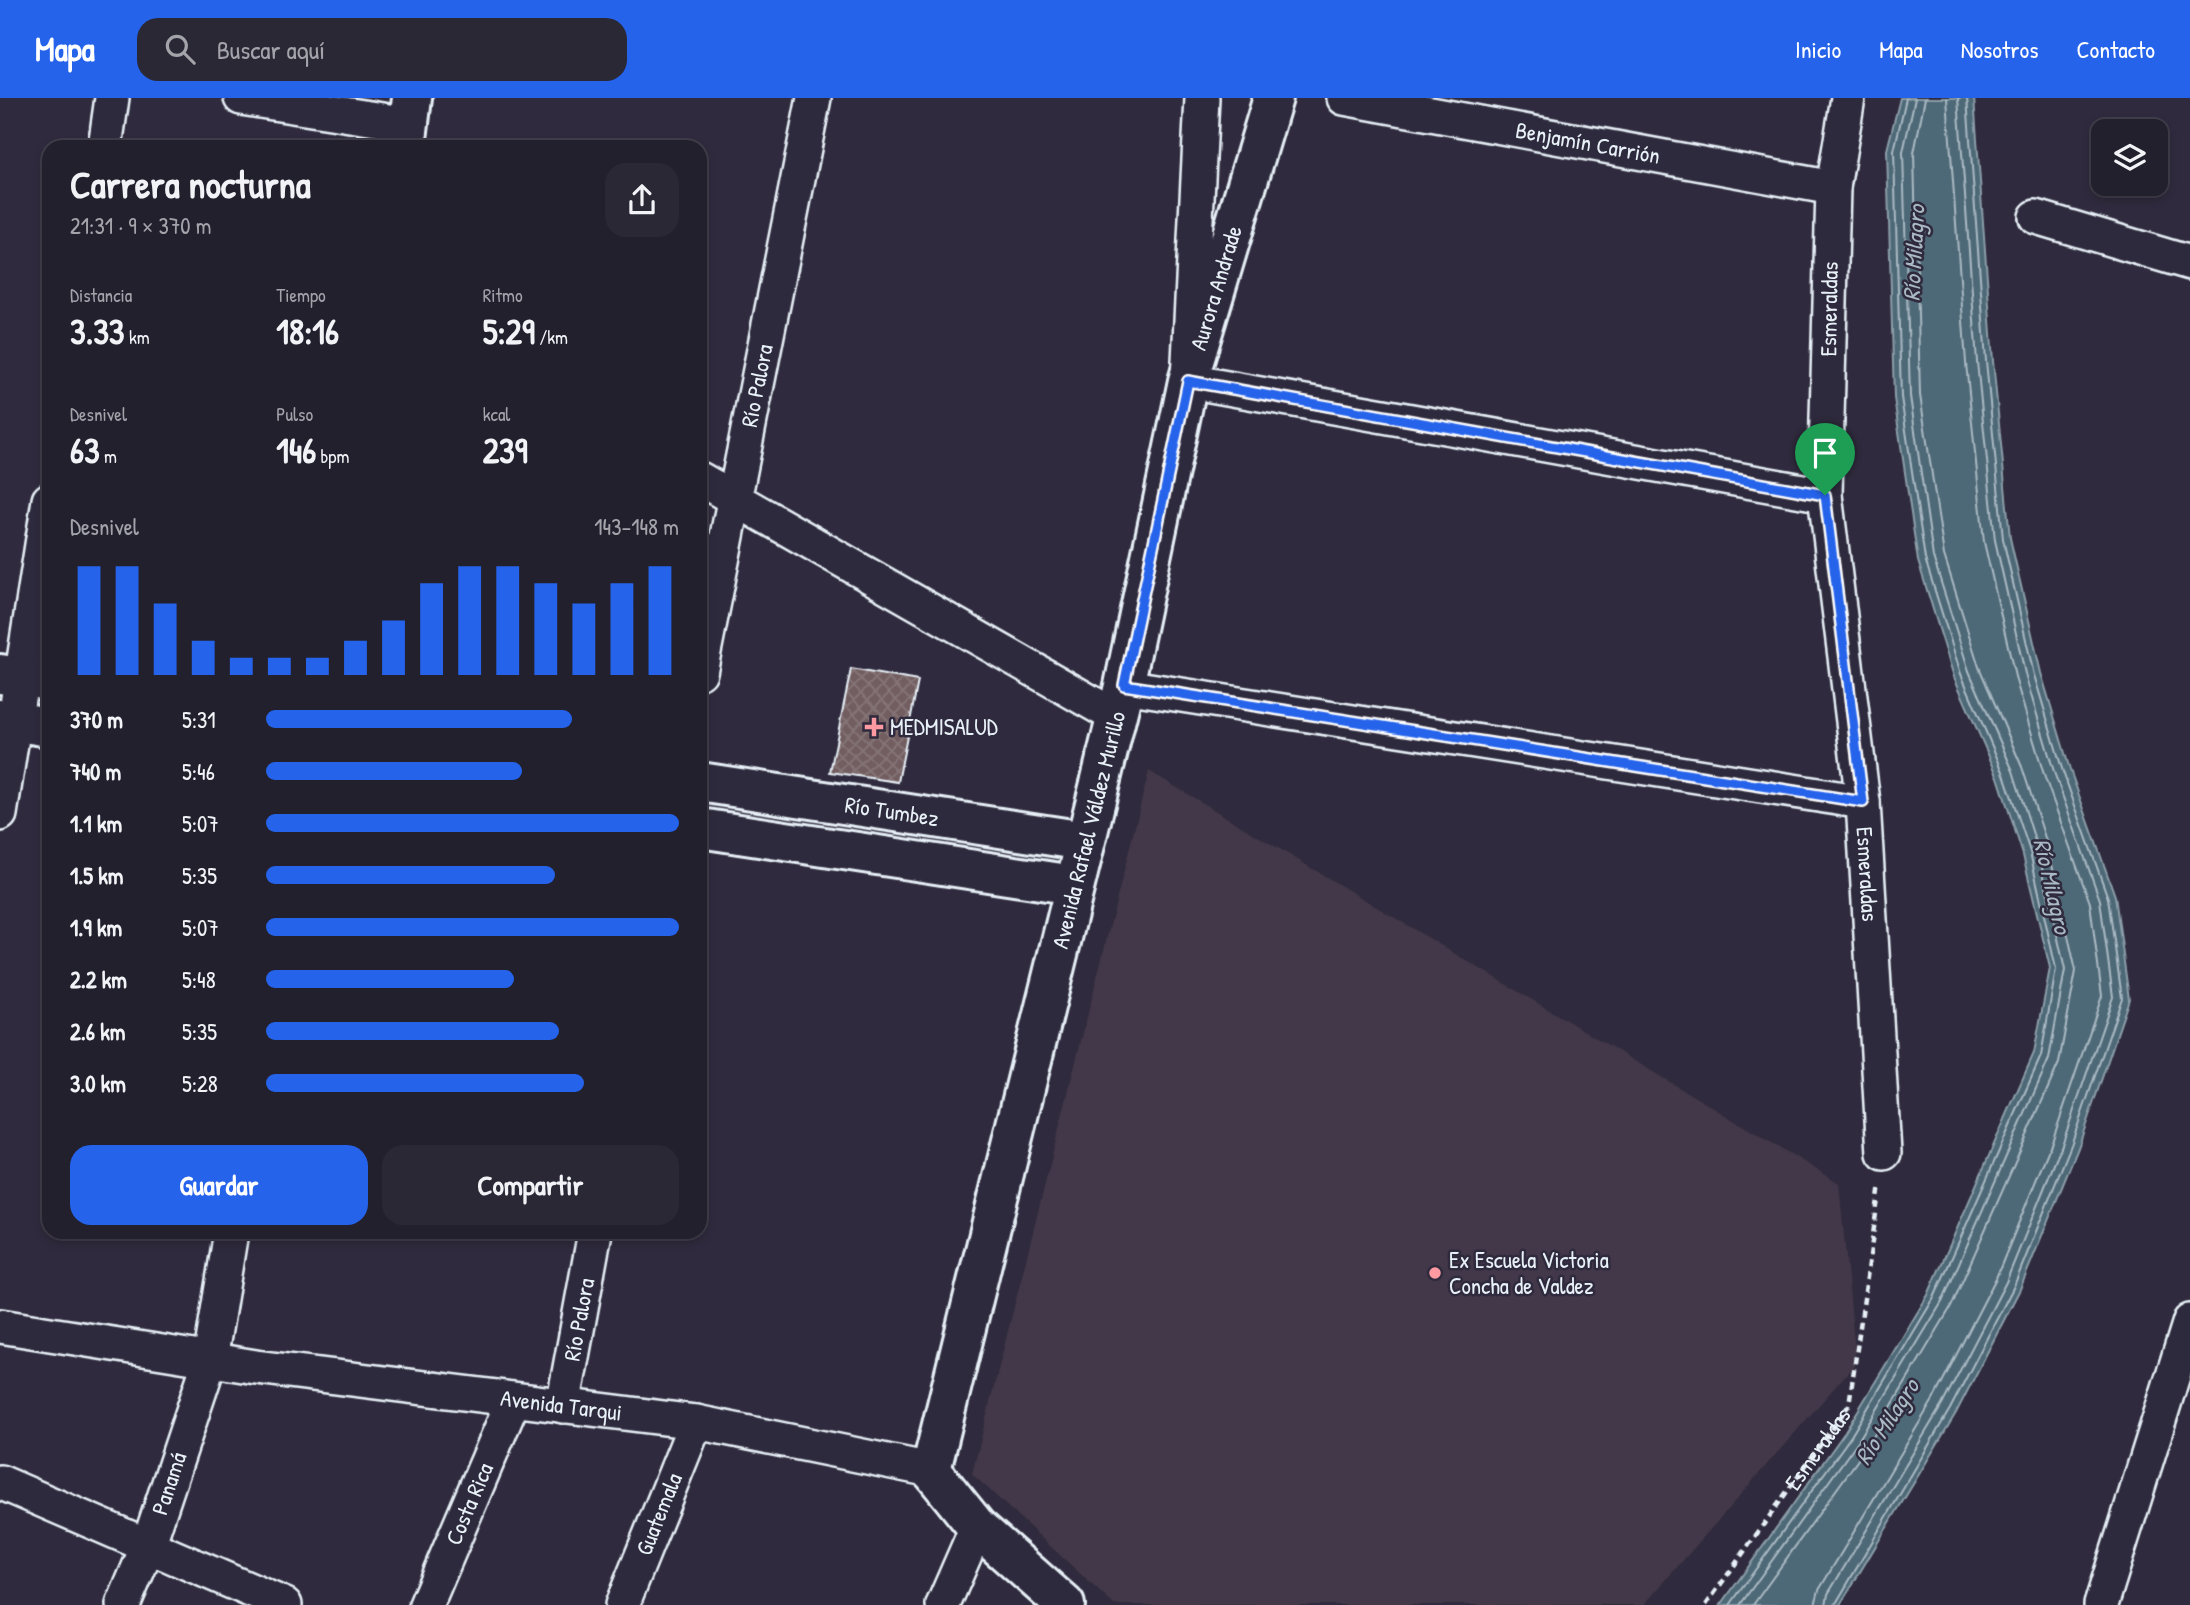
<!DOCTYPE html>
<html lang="es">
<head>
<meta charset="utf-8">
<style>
  body { margin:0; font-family:"Patrick Hand",sans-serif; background:#2b2836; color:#f1f3f6; height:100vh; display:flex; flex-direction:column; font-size:26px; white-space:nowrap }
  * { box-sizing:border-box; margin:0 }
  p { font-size:23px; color:#a3a3aa }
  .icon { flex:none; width:38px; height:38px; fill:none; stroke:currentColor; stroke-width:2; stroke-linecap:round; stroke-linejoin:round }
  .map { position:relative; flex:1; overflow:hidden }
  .drawer { position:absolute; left:42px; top:42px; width:665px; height:1099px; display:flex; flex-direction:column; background:#23202e; border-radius:21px; box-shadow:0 4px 10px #0003,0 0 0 2px #403e4a }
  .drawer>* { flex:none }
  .tools { position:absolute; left:2091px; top:21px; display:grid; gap:14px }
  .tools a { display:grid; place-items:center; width:77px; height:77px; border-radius:14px; background:#23202e; box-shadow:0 4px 10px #0003,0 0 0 2px #403e4a; font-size:35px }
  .pin { position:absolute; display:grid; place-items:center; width:60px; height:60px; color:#fff; margin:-72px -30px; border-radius:50% 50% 50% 0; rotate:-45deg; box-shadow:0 0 7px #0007 }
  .pin .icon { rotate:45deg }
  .round { display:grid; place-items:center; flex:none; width:74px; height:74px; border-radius:21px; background:#2b2836 }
  .overview { display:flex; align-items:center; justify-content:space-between; height:119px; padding:0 28px }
  h1 { font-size:38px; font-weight:800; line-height:52px }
  .figures { display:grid; grid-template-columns:repeat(3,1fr); gap:10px; height:119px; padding:7px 28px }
  .figures div { display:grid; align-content:center }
  .figures b { font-size:35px; font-weight:800 }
  .figures small { font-size:19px; font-weight:400 }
  .figures p { font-size:19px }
  .chart { height:196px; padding:14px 28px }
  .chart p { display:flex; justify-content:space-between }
  .chart svg { width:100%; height:126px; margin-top:7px; stroke:#2563eb; stroke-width:6 }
  .primary-button { display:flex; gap:14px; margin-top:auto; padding:14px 28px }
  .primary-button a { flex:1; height:80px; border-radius:21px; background:#2563eb; color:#fff; font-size:28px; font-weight:800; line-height:80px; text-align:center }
  .primary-button a+a { background:#2b2836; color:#f1f3f6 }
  ul { padding:0 28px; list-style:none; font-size:23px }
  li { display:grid; grid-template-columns:112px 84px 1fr; align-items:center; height:52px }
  li i { height:18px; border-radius:9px; background:#2563eb }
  header { display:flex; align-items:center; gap:42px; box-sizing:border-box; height:98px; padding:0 35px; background:#2563eb; color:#fff }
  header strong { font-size:33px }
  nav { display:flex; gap:38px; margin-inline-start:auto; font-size:24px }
  .search { width:490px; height:63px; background:#2b2836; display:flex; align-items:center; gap:18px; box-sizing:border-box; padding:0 24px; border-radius:21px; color:#a3a3aa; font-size:26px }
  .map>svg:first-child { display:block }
</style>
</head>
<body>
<header>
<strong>Mapa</strong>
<div class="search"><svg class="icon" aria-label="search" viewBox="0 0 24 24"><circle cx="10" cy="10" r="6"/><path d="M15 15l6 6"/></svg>Buscar aquí</div>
<nav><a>Inicio</a><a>Mapa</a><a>Nosotros</a><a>Contacto</a></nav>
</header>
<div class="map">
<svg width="2190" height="1507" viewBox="0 0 2190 1507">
  <defs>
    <pattern id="building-cross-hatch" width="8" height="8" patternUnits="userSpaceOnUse" patternTransform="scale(1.75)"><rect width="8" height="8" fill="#725d60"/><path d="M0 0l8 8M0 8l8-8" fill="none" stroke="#867578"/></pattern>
  </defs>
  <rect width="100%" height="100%" fill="#2f2a3d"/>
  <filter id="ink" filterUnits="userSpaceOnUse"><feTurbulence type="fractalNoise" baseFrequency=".0143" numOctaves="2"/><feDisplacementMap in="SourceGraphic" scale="14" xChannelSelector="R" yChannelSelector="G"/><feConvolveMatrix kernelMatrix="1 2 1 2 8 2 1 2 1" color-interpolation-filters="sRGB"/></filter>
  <g filter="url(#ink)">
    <path fill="#433948" d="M1149,673L1839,1085L1856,1265L1644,1507H1114L972,1376Z"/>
    <path fill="#4e6876" stroke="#8c9faa" stroke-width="2" d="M1900,0H1974L1993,263L2010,440L2041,575L2070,672L2115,798L2129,901L2078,1050L2020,1191L1956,1315L1840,1507H1721L1845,1334L1928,1197L2034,955L2050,870L2023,757L1998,679L1954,579L1918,463L1894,300L1887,52Z"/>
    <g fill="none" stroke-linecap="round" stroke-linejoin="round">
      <path stroke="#aabac4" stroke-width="2" d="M1730,1507L1851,1338L1934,1200L2041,958L2056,871L2030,754L2004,676L1961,576L1925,461L1901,299L1894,53L1906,0
        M1740,1507L1858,1343L1942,1204L2049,961L2065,872L2038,752L2013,673L1969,573L1933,459L1910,298L1903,54L1915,0
        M1753,1507L1867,1349L1951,1209L2059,965L2076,873L2048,749L2022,669L1979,569L1944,457L1920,297L1914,55L1925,0
        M1815,1507L1819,1492L1933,1302L1996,1180L2053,1041L2102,898L2090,805L2045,680L2016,583L1984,444L1966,265L1947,0
        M1826,1507L1828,1496L1942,1307L2006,1184L2063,1044L2113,899L2100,802L2055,677L2026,580L1995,442L1977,264L1958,0
        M1835,1507L1950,1311L2014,1188L2071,1047L2122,900L2108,800L2063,674L2034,577L2003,441L1986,263L1967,0"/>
    </g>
    <path fill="url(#building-cross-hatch)" stroke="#e8f1f8" stroke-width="2" d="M851,571L918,583L898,684L830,674Z"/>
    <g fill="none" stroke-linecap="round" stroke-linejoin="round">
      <g stroke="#e8f1f8" stroke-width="38">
        <g id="minor">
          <path d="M241,0L408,26"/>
          <path d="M1202,0L1188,283L1825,397"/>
          <path id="s2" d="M1344,0L1833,90"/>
          <path id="s3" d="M1848,0L1833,90L1825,397L1863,704L1884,1055"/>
          <path d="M105,49L112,0"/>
          <path d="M2036,119L2190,165"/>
          <path d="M700,381L1115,618"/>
          <path id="s4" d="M700,574L814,0"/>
          <path d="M1124,588L1863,704"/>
          <path d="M0,716L49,402"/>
          <path id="s5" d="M0,1228L256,1269L696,1324L931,1372"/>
          <path id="s6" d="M563,1308L595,1134"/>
          <path d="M0,1384L285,1507"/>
          <path id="s7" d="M123,1507L148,1448L210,1262L231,1134"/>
          <path id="s8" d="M426,1507L513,1303"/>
          <path id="s9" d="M622,1507L696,1324"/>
          <path d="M943,1507L977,1429"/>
          <path d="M2101,1507L2190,1223"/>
        </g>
      </g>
      <g stroke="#e8f1f8" stroke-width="44">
        <g id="tertiary">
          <path d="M406,49L412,0"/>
          <path d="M0,576L49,583"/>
          <path d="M0,621L49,629"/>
          <path id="s10" d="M700,684L1085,743"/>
          <path d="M700,730L1074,787"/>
          <path id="s11" d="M1065,1507L977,1429L931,1372L1124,588L1188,283L1273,0"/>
        </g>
      </g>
      <path stroke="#e8f1f8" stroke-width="4.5" stroke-dasharray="7 5" stroke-linecap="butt" id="s1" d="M1706,1507L1849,1307L1880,1087"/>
      <use href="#minor" stroke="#2f2a3d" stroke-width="33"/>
      <use href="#tertiary" stroke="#2f2a3d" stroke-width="38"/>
    </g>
  </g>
  <g fill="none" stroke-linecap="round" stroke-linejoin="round" filter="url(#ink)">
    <g stroke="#fff" stroke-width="14">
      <path id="route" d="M1188,283L1825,397L1863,704L1124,587Z"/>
    </g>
    <use href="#route" stroke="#2563eb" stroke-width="9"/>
  </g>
  <g fill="#ff9aa2" stroke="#2f2a3d" stroke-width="2.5">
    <path d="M870.5 618.5h7v7h7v7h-7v7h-7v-7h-7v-7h7z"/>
    <circle cx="1435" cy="1175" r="7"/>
  </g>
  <g text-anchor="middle" stroke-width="5" stroke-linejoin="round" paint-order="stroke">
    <g font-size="23" fill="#e8f1f8" stroke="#2f2a3d">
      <text dy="8" stroke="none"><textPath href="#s2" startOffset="248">Benjamín Carrión</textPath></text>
      <text dy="8" stroke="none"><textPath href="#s11" startOffset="1407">Aurora Andrade</textPath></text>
      <text transform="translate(1829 211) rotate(-89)" y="8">Esmeraldas</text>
      <text dy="8" stroke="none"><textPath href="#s4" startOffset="292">Río Palora</textPath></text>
      <text dy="8" stroke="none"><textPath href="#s10" startOffset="194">Río Tumbez</textPath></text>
      <text dy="8" stroke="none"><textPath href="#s11" startOffset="850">Avenida Rafael Váldez Murillo</textPath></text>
      <text dy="8" stroke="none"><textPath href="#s3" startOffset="780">Esmeraldas</textPath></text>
      <text dy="8" stroke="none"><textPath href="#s6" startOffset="88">Río Palora</textPath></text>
      <text dy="8" stroke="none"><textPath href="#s5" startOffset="567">Avenida Tarqui</textPath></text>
      <text dy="8" stroke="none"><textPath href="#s1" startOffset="192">Esmeraldas</textPath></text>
      <text dy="8" stroke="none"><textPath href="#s7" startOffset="130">Panamá</textPath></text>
      <text dy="8" stroke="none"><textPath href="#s8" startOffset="110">Costa Rica</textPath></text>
      <text dy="8" stroke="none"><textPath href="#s9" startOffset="98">Guatemala</textPath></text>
    </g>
    <g font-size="23" fill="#e8f1f8" stroke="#2f2a3d" text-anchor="start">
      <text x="890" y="637">MEDMISALUD</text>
      <text x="1449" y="1170">Ex Escuela Victoria<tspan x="1449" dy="26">Concha de Valdez</tspan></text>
    </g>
    <g font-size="24" font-style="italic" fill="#aabac4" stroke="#2f2a3d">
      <text transform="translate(1914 155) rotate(-87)" y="8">Río Milagro</text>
      <text transform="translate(2052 788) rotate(77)" y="8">Río Milagro</text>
      <text transform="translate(1887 1324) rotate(-57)" y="8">Río Milagro</text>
    </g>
  </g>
</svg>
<div class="tools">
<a><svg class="icon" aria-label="layers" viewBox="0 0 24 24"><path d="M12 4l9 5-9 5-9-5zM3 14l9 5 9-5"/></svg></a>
</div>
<div class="pin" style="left:1825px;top:397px;background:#1e9e55"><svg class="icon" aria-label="arrive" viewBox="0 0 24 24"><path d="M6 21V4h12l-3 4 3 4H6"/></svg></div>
<section class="drawer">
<div class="overview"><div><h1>Carrera nocturna</h1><p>21:31 · 9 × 370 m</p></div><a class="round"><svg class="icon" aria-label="share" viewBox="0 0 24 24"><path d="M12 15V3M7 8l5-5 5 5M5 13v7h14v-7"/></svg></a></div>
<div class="figures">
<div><p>Distancia</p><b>3.33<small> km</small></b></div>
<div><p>Tiempo</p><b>18:16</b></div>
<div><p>Ritmo</p><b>5:29<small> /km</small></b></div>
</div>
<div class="figures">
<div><p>Desnivel</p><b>63<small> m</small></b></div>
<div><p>Pulso</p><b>146<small> bpm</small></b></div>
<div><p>kcal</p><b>239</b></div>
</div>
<div class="chart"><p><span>Desnivel</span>143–148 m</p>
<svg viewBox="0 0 160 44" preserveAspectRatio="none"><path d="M5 44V6M15 44V6M25 44V19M35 44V32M45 44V38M55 44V38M65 44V38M75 44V32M85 44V25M95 44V12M105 44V6M115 44V6M125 44V12M135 44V19M145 44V12M155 44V6"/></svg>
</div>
<ul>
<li><b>370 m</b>5:31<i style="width:74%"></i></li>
<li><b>740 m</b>5:46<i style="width:62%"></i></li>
<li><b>1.1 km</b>5:07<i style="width:100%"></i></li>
<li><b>1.5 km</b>5:35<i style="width:70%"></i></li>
<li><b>1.9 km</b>5:07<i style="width:100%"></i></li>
<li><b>2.2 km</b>5:48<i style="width:60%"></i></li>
<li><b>2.6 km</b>5:35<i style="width:71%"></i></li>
<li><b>3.0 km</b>5:28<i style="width:77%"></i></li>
</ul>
<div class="primary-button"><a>Guardar</a><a>Compartir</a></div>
</section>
</div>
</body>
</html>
